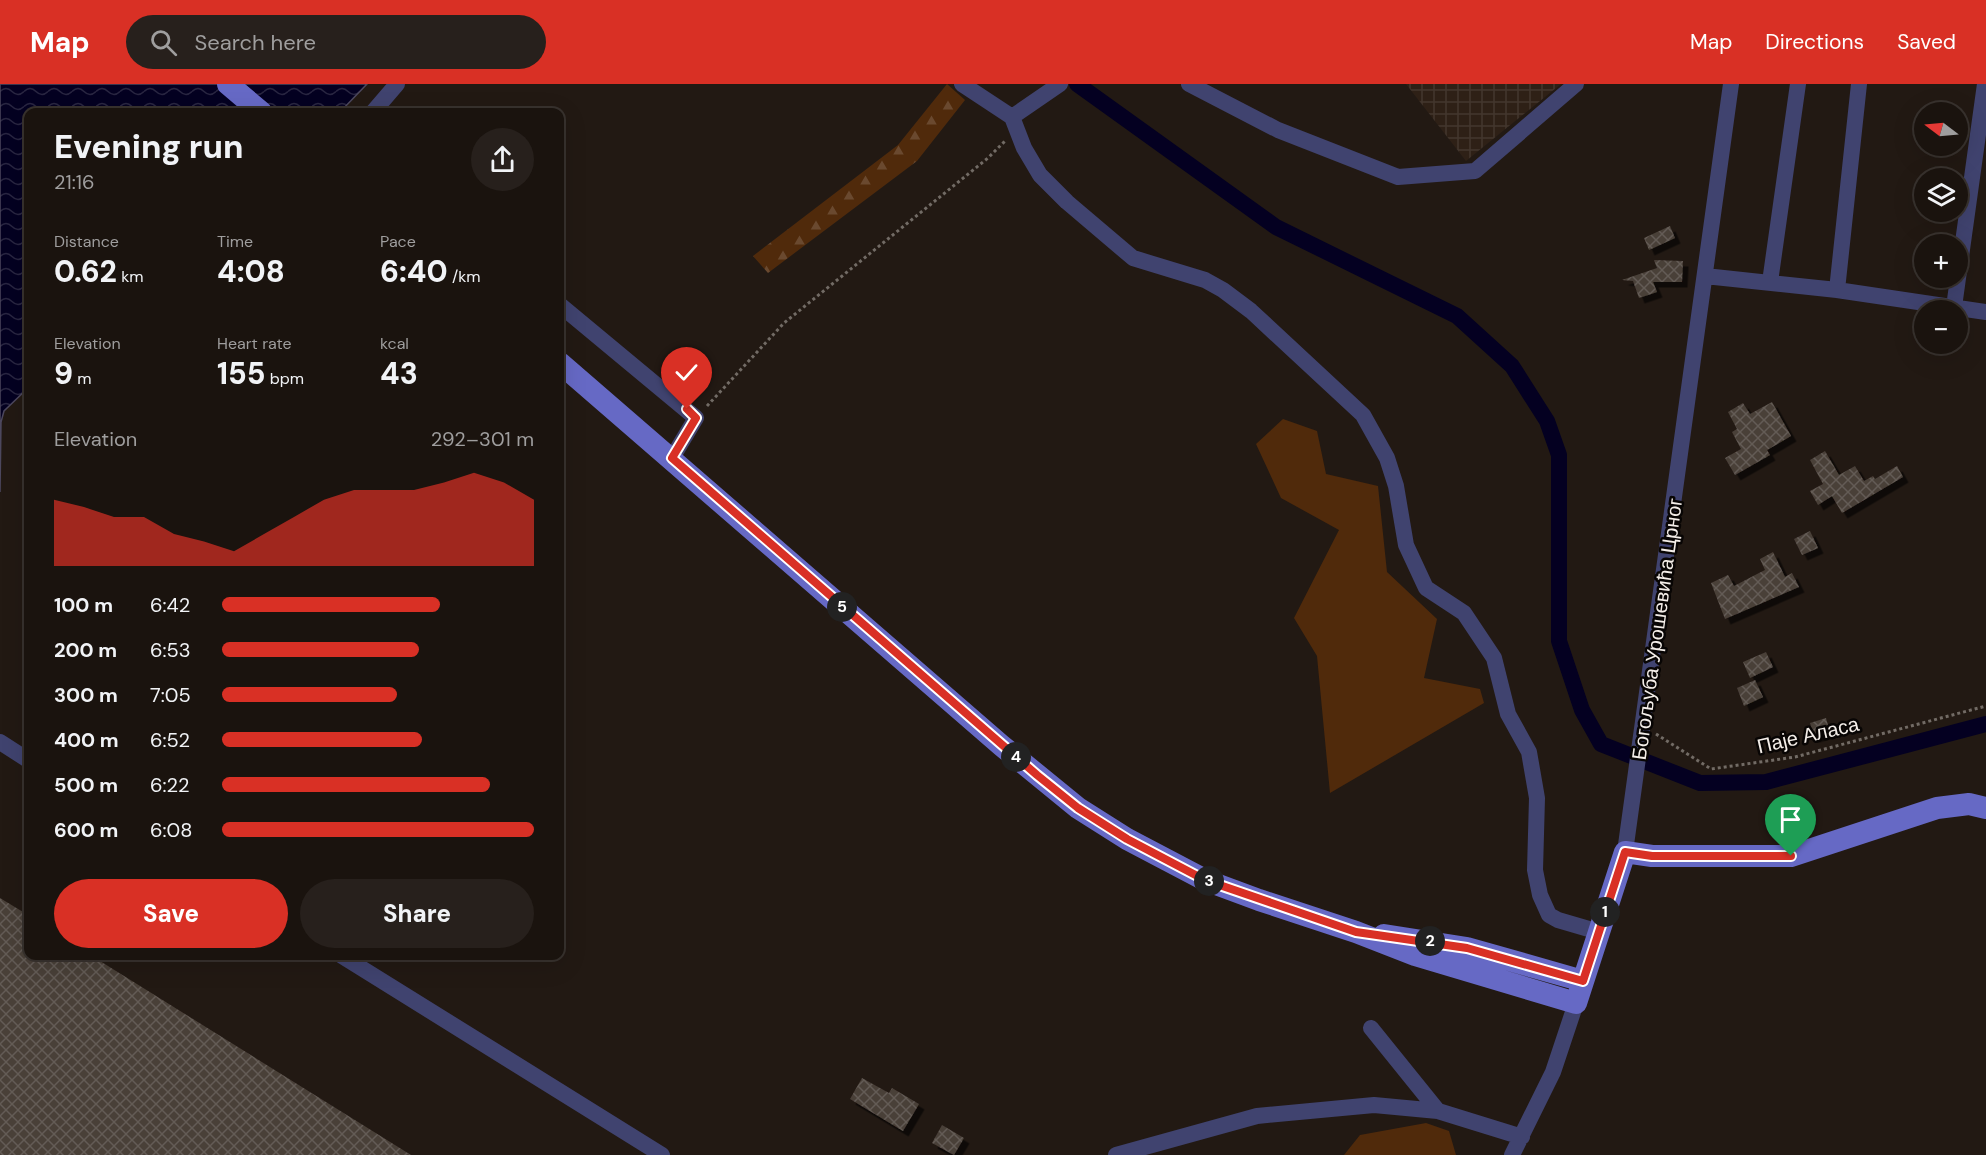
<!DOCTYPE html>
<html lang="en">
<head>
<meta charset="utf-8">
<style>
  body { margin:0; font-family:"DM Sans",sans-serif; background:#27201c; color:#f1f3f6; height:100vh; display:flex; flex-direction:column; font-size:22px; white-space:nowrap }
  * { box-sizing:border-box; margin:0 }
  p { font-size:20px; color:#9f9e9e }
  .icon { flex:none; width:33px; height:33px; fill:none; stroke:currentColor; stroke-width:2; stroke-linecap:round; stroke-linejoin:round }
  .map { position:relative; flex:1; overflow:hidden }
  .side { position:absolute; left:24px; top:24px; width:540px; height:852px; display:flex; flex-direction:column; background:#1a130e; border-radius:12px; box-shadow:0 6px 24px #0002,0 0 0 2px #38322e }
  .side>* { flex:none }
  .needle { width:39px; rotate:286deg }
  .controls { position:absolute; left:1914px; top:18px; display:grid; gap:12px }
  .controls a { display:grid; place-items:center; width:54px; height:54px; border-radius:50%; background:#1a130e; box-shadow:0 6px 24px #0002,0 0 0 2px #38322e; font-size:30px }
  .pin { position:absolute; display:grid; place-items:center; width:51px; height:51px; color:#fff; margin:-62px -26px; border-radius:50% 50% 50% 0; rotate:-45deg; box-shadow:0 0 6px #0007 }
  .pin .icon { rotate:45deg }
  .km { position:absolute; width:30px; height:30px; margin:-15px; border-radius:50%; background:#222; color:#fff; font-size:16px; line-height:30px; text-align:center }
  .round { display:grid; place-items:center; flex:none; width:63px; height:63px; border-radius:32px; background:#27201c }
  .head { display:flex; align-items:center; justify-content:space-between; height:102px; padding:0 30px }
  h1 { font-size:33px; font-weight:800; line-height:45px }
  .figures { display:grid; grid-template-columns:repeat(3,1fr); gap:9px; height:102px; padding:6px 30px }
  .figures div { display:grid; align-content:center }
  .figures b { font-size:30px; font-weight:800 }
  .figures small { font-size:16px; font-weight:400 }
  .figures p { font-size:16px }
  .chart { height:168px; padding:12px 30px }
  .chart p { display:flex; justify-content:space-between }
  .chart svg { width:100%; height:108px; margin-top:6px; fill:#d93025; opacity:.7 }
  .primary-button { display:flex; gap:12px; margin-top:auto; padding:12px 30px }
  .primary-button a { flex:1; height:69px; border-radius:36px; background:#d93025; color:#fff; font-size:24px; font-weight:800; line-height:69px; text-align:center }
  .primary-button a+a { background:#27201c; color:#f1f3f6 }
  ul { padding:0 30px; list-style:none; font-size:20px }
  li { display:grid; grid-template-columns:96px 72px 1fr; align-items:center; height:45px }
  li i { height:15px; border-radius:8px; background:#d93025 }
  header { display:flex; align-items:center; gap:36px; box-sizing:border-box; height:84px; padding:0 30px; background:#d93025; color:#fff }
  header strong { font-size:28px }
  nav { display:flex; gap:33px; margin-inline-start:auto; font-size:21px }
  .search { width:420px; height:54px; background:#27201c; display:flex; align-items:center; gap:15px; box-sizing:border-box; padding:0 21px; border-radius:33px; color:#9f9e9e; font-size:22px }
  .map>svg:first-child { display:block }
</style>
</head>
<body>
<header>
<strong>Map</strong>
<div class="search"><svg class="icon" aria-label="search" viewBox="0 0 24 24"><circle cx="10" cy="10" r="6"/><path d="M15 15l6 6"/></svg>Search here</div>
<nav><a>Map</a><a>Directions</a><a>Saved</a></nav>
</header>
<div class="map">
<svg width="1986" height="1071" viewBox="0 0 1986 1071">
  <defs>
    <pattern id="industrial-grid" width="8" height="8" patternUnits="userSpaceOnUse" patternTransform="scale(1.5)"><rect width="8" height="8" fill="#2e2016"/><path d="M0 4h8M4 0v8" fill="none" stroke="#43362d"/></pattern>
    <pattern id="forest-firs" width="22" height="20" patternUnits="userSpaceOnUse" patternTransform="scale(1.5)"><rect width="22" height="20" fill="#502a0b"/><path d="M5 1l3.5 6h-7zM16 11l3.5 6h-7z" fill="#6a492f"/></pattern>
    <pattern id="water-waves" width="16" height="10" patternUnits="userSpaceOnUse" patternTransform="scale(1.5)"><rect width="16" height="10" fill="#040021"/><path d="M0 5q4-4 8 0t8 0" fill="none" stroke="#292641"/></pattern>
    <pattern id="building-cross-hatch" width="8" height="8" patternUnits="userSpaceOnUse" patternTransform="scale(1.5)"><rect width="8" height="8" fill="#493f38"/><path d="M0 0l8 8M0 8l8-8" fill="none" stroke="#645b55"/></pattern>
    <filter id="shadow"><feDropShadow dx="5.5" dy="5.5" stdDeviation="0" flood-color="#0009"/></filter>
  </defs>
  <rect width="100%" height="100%" fill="#221913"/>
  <path fill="url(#industrial-grid)" d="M1406,0H1561L1466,77Z"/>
  <path fill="#502a0b" d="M1283,335L1317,347L1326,390L1378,402L1387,488L1437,535L1424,594L1480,605L1484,619L1330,709L1317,572L1294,534L1339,446L1281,414L1256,360Z
    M1426,1039L1449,1047L1456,1071H1344L1360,1051Z"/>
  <path fill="url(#forest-firs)" d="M947,0L965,16L917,77L768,189L753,172L898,61Z"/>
  <path fill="url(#water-waves)" stroke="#4c475d" stroke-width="1.5" d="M0,0H367L340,28H28V304L4,327L1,338L0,408Z"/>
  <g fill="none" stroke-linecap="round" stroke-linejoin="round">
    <path stroke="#040021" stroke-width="16" d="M1077,0L1276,143L1457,232L1512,282L1547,337L1559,371V557L1582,626L1601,660L1700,699L1766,698L1986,640"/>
  </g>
  <path fill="url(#building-cross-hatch)" filter="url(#shadow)" d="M1670,142L1675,154L1649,166L1644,154Z
    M1654,176L1683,177L1682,198H1653L1657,208L1639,214L1633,197L1622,196L1657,184Z
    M1772,318L1791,352L1767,366L1770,371L1735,391L1725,374L1741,365L1732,348L1737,345L1728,328L1743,319L1750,330Z
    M1825,367L1839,391L1855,382L1864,397L1873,392L1875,395L1897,382L1903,393L1842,429L1832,412L1818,421L1810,407L1823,400L1810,376Z
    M1810,447L1818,464L1802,471L1794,455Z
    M1773,468L1785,493L1792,489L1799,503L1725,535L1711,499L1728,491L1734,502L1759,489L1765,486L1760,475Z
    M1766,568L1773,583L1750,594L1743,578Z
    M1755,596L1763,613L1744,622L1737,604Z
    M1826,634L1830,648L1814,653L1810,639Z
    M0,814L28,831V872H92L411,1071H0Z
    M862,994L889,1009L892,1004L919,1020L903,1047L850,1015Z
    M942,1041L964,1054L954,1071L932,1059Z"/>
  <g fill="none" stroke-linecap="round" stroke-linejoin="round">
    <path stroke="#726b65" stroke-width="3" stroke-dasharray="3 3" stroke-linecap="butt" d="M707,322L784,239L988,74L1006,56
      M1656,650L1711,685L1795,673L1986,622"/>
    <path stroke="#40436f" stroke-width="16" d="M962,0L1012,33L1024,64L1040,91L1067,118L1133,174L1205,196L1223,206L1251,227L1363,331L1387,374L1396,402L1406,461L1426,504L1464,529L1494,574L1508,630L1529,668L1537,714L1535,786L1540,811L1549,831L1558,836L1599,848
      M1189,0L1278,46L1398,93L1475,87L1576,0
      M373,28L397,0
      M1012,33L1060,0
      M1705,192L1837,206L1986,228
      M1770,198L1798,0
      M1837,206L1859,0
      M560,221L696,334L672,374
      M1954,223L1985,0
      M0,658L28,676
      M1625,768L1731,0
      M342,872L662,1071
      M1371,944L1438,1027L1522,1053
      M1116,1071L1257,1032L1374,1021L1438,1027
      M1512,1071L1553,988L1576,919"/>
    <path stroke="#6669c5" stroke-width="22" d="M228,0L261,28
      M560,279L1002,662L1078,724L1127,755L1205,796L1259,816L1356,848L1415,871L1576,919L1625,768L1652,772H1791L1937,724L1969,720L1986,724
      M1384,851L1467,864L1583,897"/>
  </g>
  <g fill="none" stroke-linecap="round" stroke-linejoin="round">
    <g stroke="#fff" stroke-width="12">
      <path id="route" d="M687,325L696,334L672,374L1037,691L1078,724L1127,755L1205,796L1356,848L1467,864L1583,897L1625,768L1652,772H1791"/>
    </g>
    <use href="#route" stroke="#d93025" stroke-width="8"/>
  </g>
  <g text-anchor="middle" stroke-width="5" stroke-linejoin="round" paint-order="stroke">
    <g font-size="20" fill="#f4eee9" stroke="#080504">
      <text transform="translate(1657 545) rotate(-82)" y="7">Богољуба Урошевића Црног</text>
      <text transform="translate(1808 651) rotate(-13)" y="7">Паје Аласа</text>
    </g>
  </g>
</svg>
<div class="controls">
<a><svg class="needle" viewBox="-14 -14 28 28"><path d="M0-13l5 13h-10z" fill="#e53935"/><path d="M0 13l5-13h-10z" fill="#9f9e9e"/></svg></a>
<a><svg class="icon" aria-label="layers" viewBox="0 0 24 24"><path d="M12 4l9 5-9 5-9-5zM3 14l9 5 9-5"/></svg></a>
<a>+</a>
<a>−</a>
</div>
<div class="pin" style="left:1791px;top:772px;background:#1e9e55"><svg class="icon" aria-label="arrive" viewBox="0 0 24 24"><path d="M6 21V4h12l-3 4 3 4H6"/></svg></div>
<div class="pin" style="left:687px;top:325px;background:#d93025"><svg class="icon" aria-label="check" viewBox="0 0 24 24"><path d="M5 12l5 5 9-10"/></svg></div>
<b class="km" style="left:1605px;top:828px">1</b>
<b class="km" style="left:1430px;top:857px">2</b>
<b class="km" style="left:1209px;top:797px">3</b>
<b class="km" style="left:1016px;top:673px">4</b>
<b class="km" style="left:842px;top:523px">5</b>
<section class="side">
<div class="head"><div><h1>Evening run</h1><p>21:16</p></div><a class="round"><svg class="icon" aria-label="share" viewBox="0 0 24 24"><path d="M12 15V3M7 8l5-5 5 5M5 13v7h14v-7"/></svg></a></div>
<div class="figures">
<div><p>Distance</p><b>0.62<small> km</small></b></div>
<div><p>Time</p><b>4:08</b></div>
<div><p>Pace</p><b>6:40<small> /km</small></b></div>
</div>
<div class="figures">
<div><p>Elevation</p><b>9<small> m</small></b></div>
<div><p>Heart rate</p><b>155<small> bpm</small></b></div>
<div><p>kcal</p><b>43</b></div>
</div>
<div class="chart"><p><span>Elevation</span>292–301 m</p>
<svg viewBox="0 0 160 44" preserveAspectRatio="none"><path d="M0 44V17L10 20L20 24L30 24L40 31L50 34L60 38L70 31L80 24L90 17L100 13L110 13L120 13L130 10L140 6L150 10L160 17V44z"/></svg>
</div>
<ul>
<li><b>100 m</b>6:42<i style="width:70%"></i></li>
<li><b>200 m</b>6:53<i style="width:63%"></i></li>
<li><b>300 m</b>7:05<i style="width:56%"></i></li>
<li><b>400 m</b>6:52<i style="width:64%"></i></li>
<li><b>500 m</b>6:22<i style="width:86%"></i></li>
<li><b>600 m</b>6:08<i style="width:100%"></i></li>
</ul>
<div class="primary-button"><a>Save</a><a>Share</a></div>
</section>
</div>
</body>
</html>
